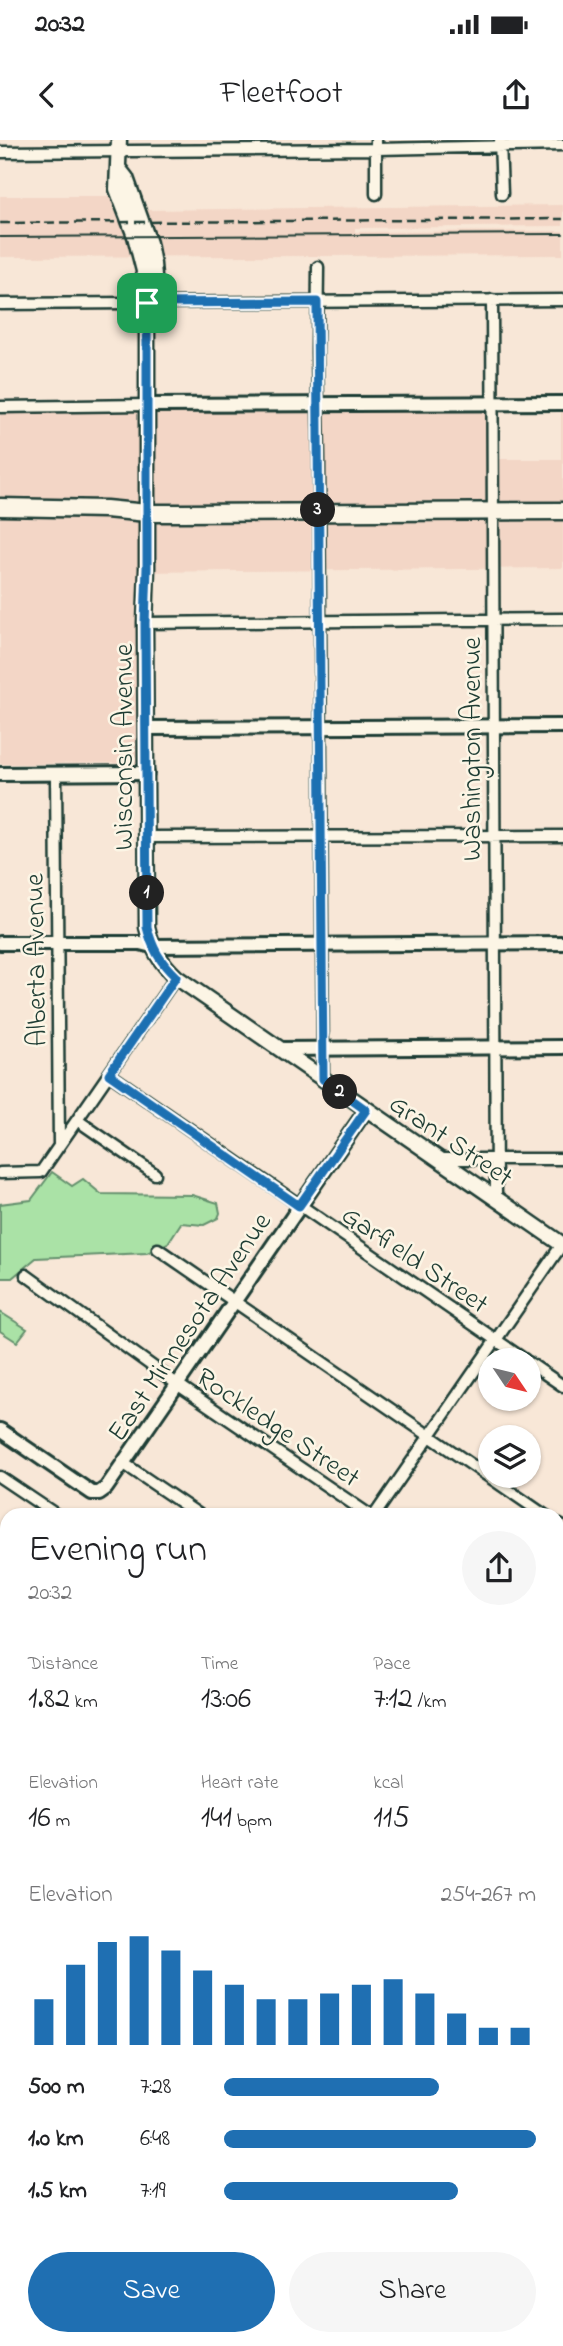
<!DOCTYPE html>
<html lang="en">
<head>
<meta charset="utf-8">
<style>
  body { margin:0; font-family:"Indie Flower",sans-serif; background:#f6f6f6; color:#202124; height:100vh; display:flex; flex-direction:column; font-size:26px; white-space:nowrap }
  * { box-sizing:border-box; margin:0 }
  p { font-size:23px; color:#757577 }
  .icon { flex:none; width:38px; height:38px; fill:none; stroke:currentColor; stroke-width:2; stroke-linecap:round; stroke-linejoin:round }
  .map { position:relative; flex:1; overflow:hidden }
  .details { position:absolute; left:0px; top:1368px; width:564px; height:838px; display:flex; flex-direction:column; background:#fff; border-radius:21px 21px 0 0; box-shadow:0 2px 5px #0004 }
  .details>* { flex:none }
  .needle { width:46px; rotate:125deg }
  .fabs { position:absolute; left:478px; top:1208px; display:grid; gap:14px }
  .fabs a { display:grid; place-items:center; width:63px; height:63px; border-radius:50%; background:#fff; box-shadow:0 2px 5px #0004; font-size:35px }
  .pin { position:absolute; display:grid; place-items:center; width:60px; height:60px; color:#fff; margin:-30px; border-radius:14px; box-shadow:0 4px 10px #0006 }
  .km { position:absolute; width:35px; height:35px; margin:-18px; border-radius:50%; background:#222; color:#fff; font-size:19px; line-height:35px; text-align:center }
  .round { display:grid; place-items:center; flex:none; width:74px; height:74px; border-radius:37px; background:#f6f6f6 }
  .head { display:flex; align-items:center; justify-content:space-between; height:119px; padding:0 28px }
  h1 { font-size:38px; font-weight:600; line-height:52px }
  .figures { display:grid; grid-template-columns:repeat(3,1fr); gap:10px; height:119px; padding:7px 28px }
  .figures div { display:grid; align-content:center }
  .figures b { font-size:30px; font-weight:600 }
  .figures small { font-size:19px; font-weight:400 }
  .figures p { font-size:19px }
  .chart { height:196px; padding:14px 28px }
  .chart p { display:flex; justify-content:space-between }
  .chart svg { width:100%; height:126px; margin-top:7px; stroke:#1f6fb2; stroke-width:6 }
  .button { display:flex; gap:14px; margin-top:auto; padding:14px 28px }
  .button a { flex:1; height:80px; border-radius:42px; background:#1f6fb2; color:#fff; font-size:28px; font-weight:600; line-height:80px; text-align:center }
  .button a+a { background:#f6f6f6; color:#202124 }
  ul { padding:0 28px; list-style:none; font-size:23px }
  li { display:grid; grid-template-columns:112px 84px 1fr; align-items:center; height:52px }
  li i { height:18px; border-radius:9px; background:#1f6fb2 }
  .status { display:flex; justify-content:space-between; align-items:center; height:49px; padding:0 35px; background:#fff; direction:ltr }
  .status svg { height:19px; fill:currentColor }
  header { display:flex; justify-content:space-between; align-items:center; height:91px; padding:0 28px; background:#fff; font-size:32px; font-weight:600 }
  .map>svg:first-child { display:block }
</style>
</head>
<body>
<div class="status"><b>20:32</b><svg viewBox="0 0 49 12"><path d="M0 12V9h3v3zM5 12V6h3v6zM10 12V3h3v9zM15 12V0h3v12zM26 1h20v11H26zM47 4h2v5h-2z"/></svg></div>
<header><svg class="icon" aria-label="back" viewBox="0 0 24 24"><path d="M15 5l-7 7 7 7"/></svg>Fleetfoot<svg class="icon" aria-label="share" viewBox="0 0 24 24"><path d="M12 15V3M7 8l5-5 5 5M5 13v7h14v-7"/></svg></header>
<div class="map">
<svg width="563" height="2206" viewBox="0 0 563 2206">
  <rect width="100%" height="100%" fill="#f8e7d7"/>
  <filter id="ink" filterUnits="userSpaceOnUse"><feTurbulence type="fractalNoise" baseFrequency=".0143" numOctaves="2"/><feDisplacementMap in="SourceGraphic" scale="14" xChannelSelector="R" yChannelSelector="G"/><feConvolveMatrix kernelMatrix="1 2 1 2 8 2 1 2 1" color-interpolation-filters="sRGB"/></filter>
  <g filter="url(#ink)">
    <path fill="#f3d6c6" d="M0,56H112L115,72L149,70L563,65V86L355,88V92L563,91V115L0,117Z
      M561,269H563V428L141,432L142,623L0,624V272L487,270L486,319H561Z"/>
    <path fill="#aae2a6" stroke="#64906d" stroke-width="2" d="M52,1032L72,1046L83,1039L101,1054L192,1055L218,1063L220,1073L218,1078L204,1085L181,1083L168,1103L147,1113L36,1118L12,1138H0V1064L31,1060Z
      M0,1172L27,1189L17,1202L0,1191Z
      M556,1485H563V1731L556,1741Z
      M7,1536V2200H372L367,2206H0V1537Z
      M556,1753L563,1760V1944L557,1953Z"/>
    <g fill="none" stroke-linecap="round" stroke-linejoin="round">
      <g stroke="#1f3d34" stroke-width="15">
        <path id="minor" d="M500,1L502,54
          M0,12L377,9L563,5
          M376,54V0
          M318,127L317,212L319,318L323,939
          M492,160L496,1058
          M0,164L563,160
          M0,267L147,265
          M145,483L563,479
          M56,634L59,1006
          M147,697L563,696
          M109,934L525,1220
          M77,980L155,1034
          M439,1019H563
          M0,1033L41,1032L176,837
          M158,1109L546,1376
          M26,1135L177,1244L371,1376
          M528,1222L563,1246
          M123,1323L201,1376
          M0,1337L58,1376
          M374,1376L563,1103
          M556,1383L563,1387
          M0,1412L7,1413
          M511,2206L515,2200"/>
      </g>
      <g stroke="#1f3d34" stroke-width="18">
        <path id="tertiary" d="M147,265L563,263
          M146,588L563,586
          M0,634L147,633
          M0,803H140L152,806L563,803
          M280,909L563,907
          M0,1290L92,1353H99L106,1348L366,970
          M556,1737L563,1728
          M556,1751L563,1760
          M537,2200L545,2206
          M367,2206L371,2200"/>
      </g>
      <g stroke="#1f3d34" stroke-width="19">
        <path id="secondary" d="M119,0L117,49L135,96L144,131L143,144L148,157
          M119,29L126,38L149,103L153,124L154,136L147,163V428L145,483L147,787C152,808 160,822 176,837L563,1105"/>
      </g>
      <g stroke="#1f3d34" stroke-width="21">
        <path id="primary" d="M0,367L106,369L147,373H181L563,371"/>
      </g>
      <g stroke="#1f3d34" stroke-width="23">
        <path id="motorway" d="M0,1463L7,1464
          M556,1487H563
          M0,1491H7
          M0,1514H7
          M556,1514H563
          M0,1537L7,1535"/>
      </g>
      <use href="#minor" stroke="#fcf5e5" stroke-width="10"/>
      <use href="#tertiary" stroke="#fcf5e5" stroke-width="12"/>
      <use href="#secondary" stroke="#fcf5e5" stroke-width="14"/>
      <use href="#primary" stroke="#fcf5e5" stroke-width="16"/>
      <use href="#motorway" stroke="#fcf5e5" stroke-width="18"/>
      <path stroke="#1f3d34" stroke-width="2" d="M0,97L563,94"/>
      <path stroke="#1f3d34" stroke-width="2.5" stroke-dasharray="10 5" stroke-linecap="butt" d="M0,83L563,79"/>
    </g>
  </g>
  <g fill="none" stroke-linecap="round" stroke-linejoin="round" filter="url(#ink)">
    <g stroke="#fff" stroke-width="14">
      <path id="route" d="M317,162L323,939L366,970L299,1066L109,934L176,837C160,822 152,808 147,787L145,483L147,428V163Z"/>
    </g>
    <use href="#route" stroke="#1f6fb2" stroke-width="9"/>
  </g>
  <g text-anchor="middle" stroke-width="5" stroke-linejoin="round" paint-order="stroke">
    <g font-size="28" fill="#1f3d34" stroke="#fcf5e5">
      <text transform="translate(122 607) rotate(-90)" y="10">Wisconsin Avenue</text>
      <text transform="translate(470 609) rotate(-90)" y="10">Washington Avenue</text>
      <text transform="translate(34 820) rotate(-91)" y="10">Alberta Avenue</text>
      <text transform="translate(452 999) rotate(34)" y="10">Grant Street</text>
      <text transform="translate(416 1118) rotate(34)" y="10">Garfield Street</text>
      <text transform="translate(188 1186) rotate(-56)" y="10">East Minnesota Avenue</text>
      <text transform="translate(279 1286) rotate(34)" y="10">Rockledge Street</text>
    </g>
  </g>
</svg>
<div class="fabs">
<a><svg class="needle" viewBox="-14 -14 28 28"><path d="M0-13l5 13h-10z" fill="#e53935"/><path d="M0 13l5-13h-10z" fill="#757577"/></svg></a>
<a><svg class="icon" aria-label="layers" viewBox="0 0 24 24"><path d="M12 4l9 5-9 5-9-5zM3 14l9 5 9-5"/></svg></a>
</div>
<div class="pin" style="left:147px;top:163px;background:#1e9e55"><svg class="icon" aria-label="arrive" viewBox="0 0 24 24"><path d="M6 21V4h12l-3 4 3 4H6"/></svg></div>
<b class="km" style="left:147px;top:753px">1</b>
<b class="km" style="left:340px;top:952px">2</b>
<b class="km" style="left:318px;top:370px">3</b>
<section class="details">
<div class="head"><div><h1>Evening run</h1><p>20:32</p></div><a class="round"><svg class="icon" aria-label="share" viewBox="0 0 24 24"><path d="M12 15V3M7 8l5-5 5 5M5 13v7h14v-7"/></svg></a></div>
<div class="figures">
<div><p>Distance</p><b>1.82<small> km</small></b></div>
<div><p>Time</p><b>13:06</b></div>
<div><p>Pace</p><b>7:12<small> /km</small></b></div>
</div>
<div class="figures">
<div><p>Elevation</p><b>16<small> m</small></b></div>
<div><p>Heart rate</p><b>141<small> bpm</small></b></div>
<div><p>kcal</p><b>115</b></div>
</div>
<div class="chart"><p><span>Elevation</span>254–267 m</p>
<svg viewBox="0 0 160 44" preserveAspectRatio="none"><path d="M5 44V28M15 44V16M25 44V8M35 44V6M45 44V11M55 44V18M65 44V23M75 44V28M85 44V28M95 44V26M105 44V23M115 44V21M125 44V26M135 44V33M145 44V38M155 44V38"/></svg>
</div>
<ul>
<li><b>500 m</b>7:28<i style="width:69%"></i></li>
<li><b>1.0 km</b>6:48<i style="width:100%"></i></li>
<li><b>1.5 km</b>7:19<i style="width:75%"></i></li>
</ul>
<div class="button"><a>Save</a><a>Share</a></div>
</section>
</div>
</body>
</html>
